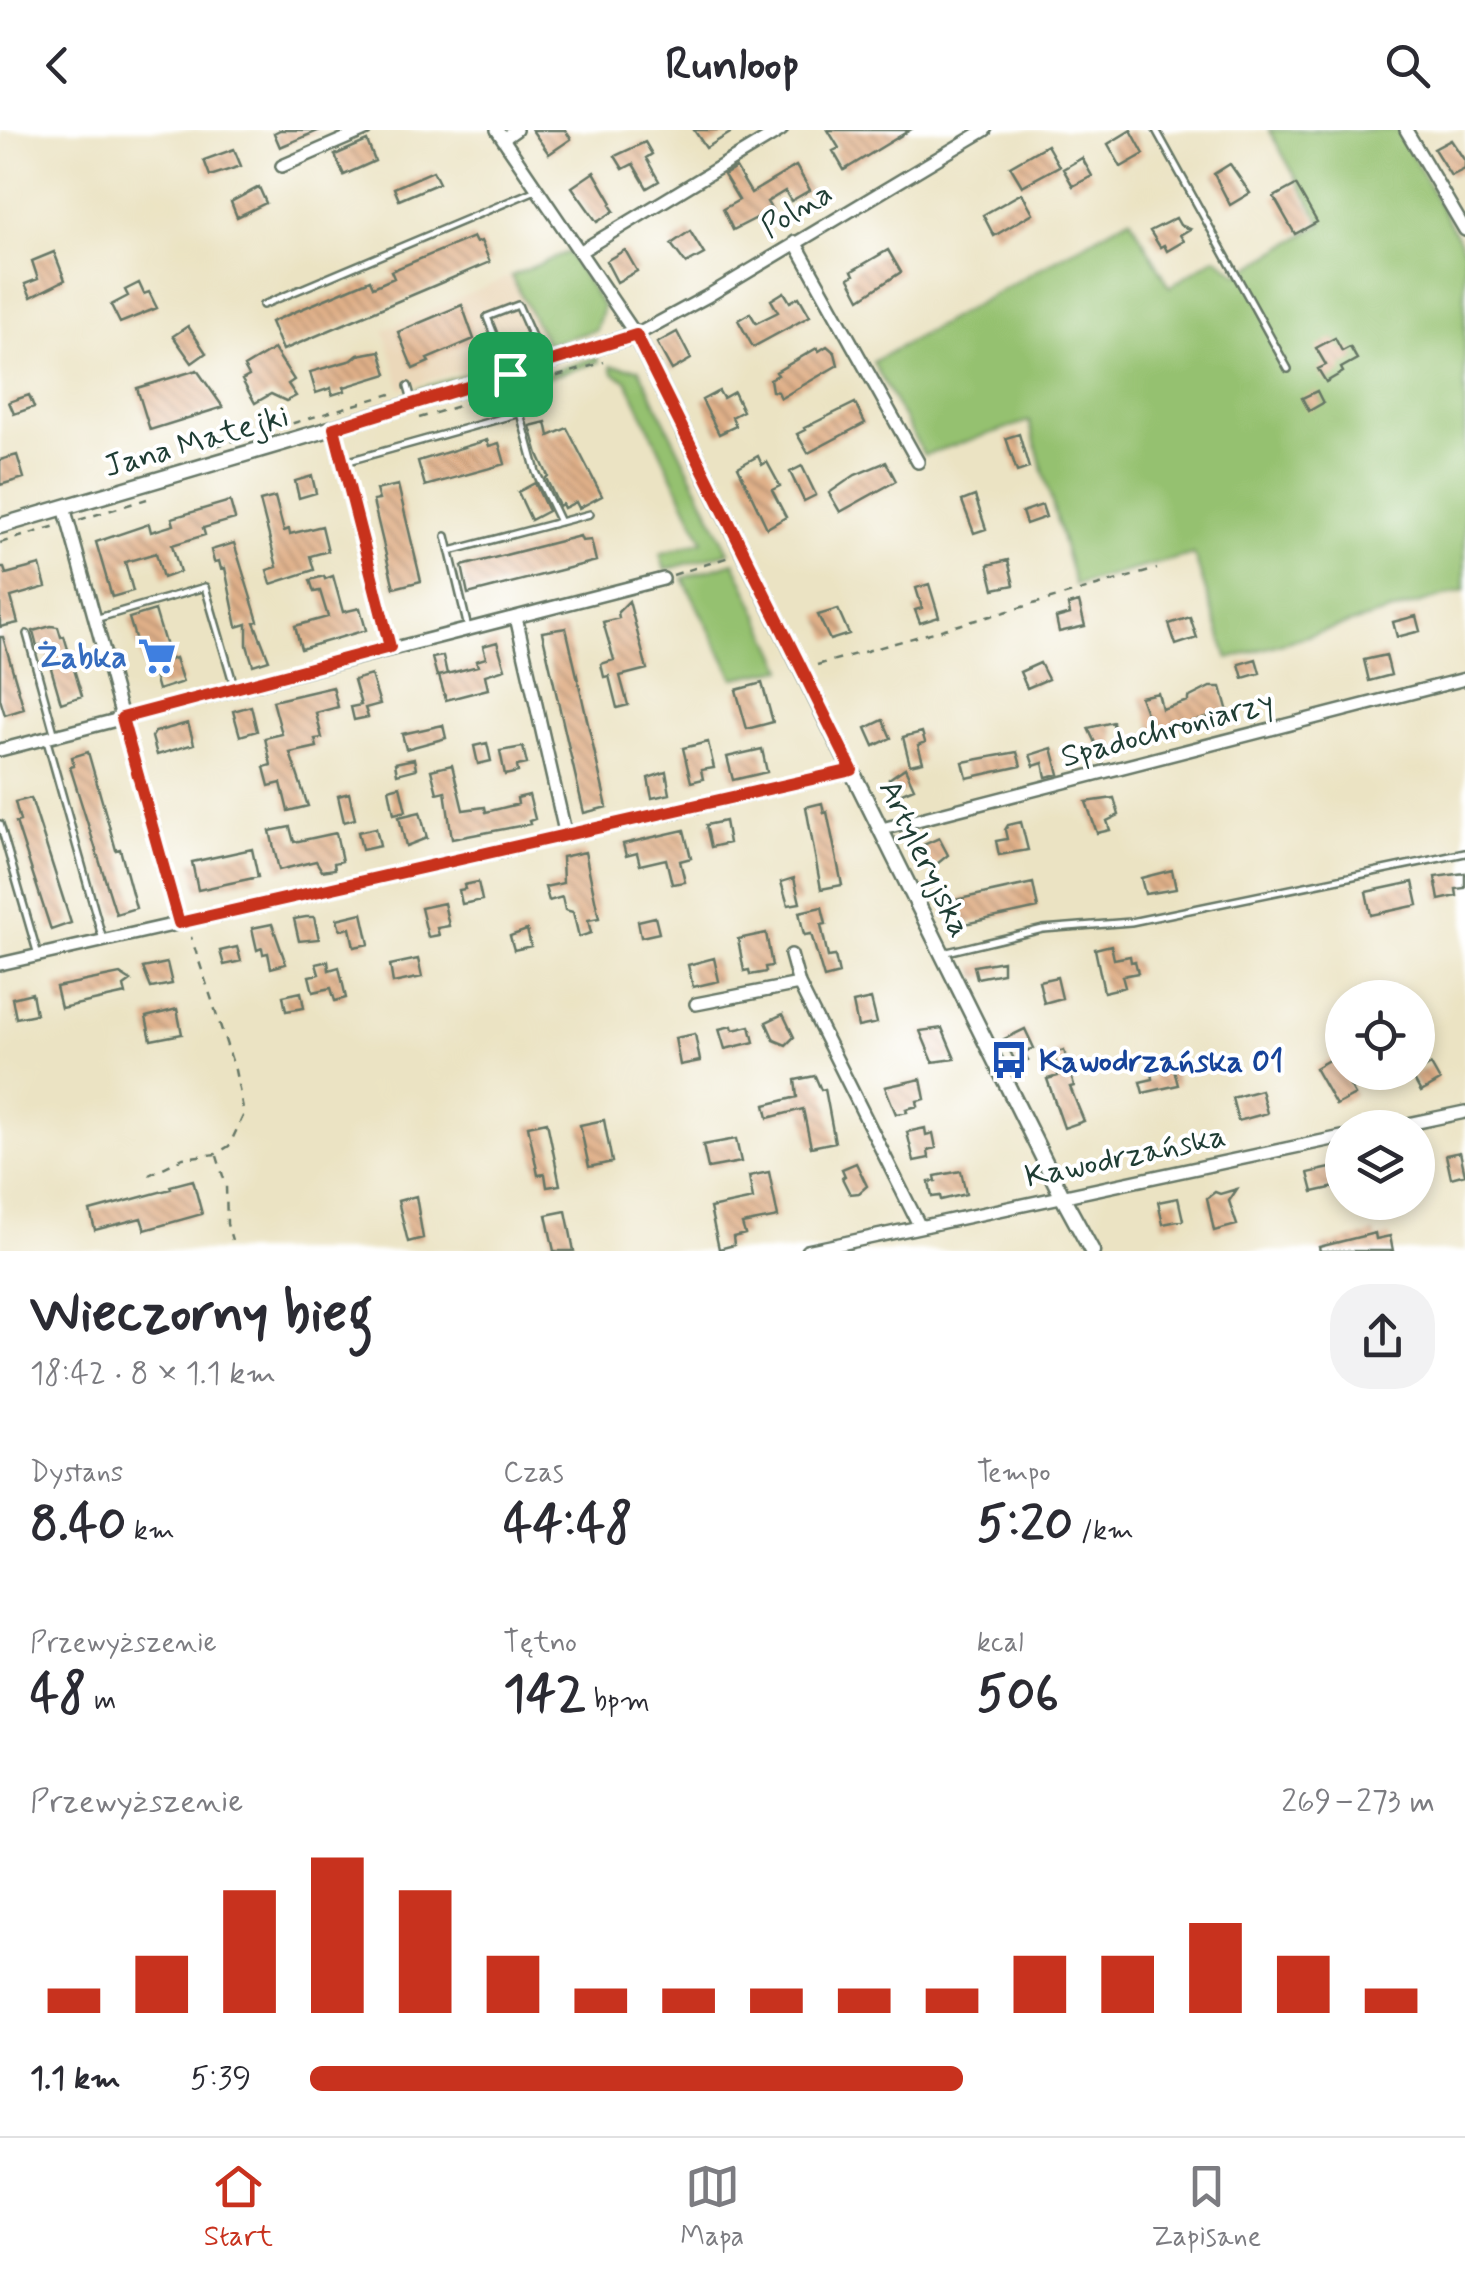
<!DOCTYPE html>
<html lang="pl">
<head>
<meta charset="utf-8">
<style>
  body { margin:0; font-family:Mynerve,sans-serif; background:#f2f2f3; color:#2b2b33; height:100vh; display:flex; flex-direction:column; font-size:38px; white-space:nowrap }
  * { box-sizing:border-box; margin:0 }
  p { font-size:32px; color:#7c7c81 }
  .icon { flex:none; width:55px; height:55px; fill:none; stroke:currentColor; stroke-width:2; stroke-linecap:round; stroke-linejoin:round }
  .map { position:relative; height:1121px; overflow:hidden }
  .drawer { display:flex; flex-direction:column; background:#fff; flex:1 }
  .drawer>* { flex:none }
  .fabs { position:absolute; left:1325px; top:850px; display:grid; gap:20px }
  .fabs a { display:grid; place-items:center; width:110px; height:110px; border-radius:50%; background:#fff; box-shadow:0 5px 15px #0003; font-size:50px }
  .pin { position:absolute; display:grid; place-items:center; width:85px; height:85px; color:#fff; margin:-42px; border-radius:20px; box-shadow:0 5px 15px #0006 }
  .round { display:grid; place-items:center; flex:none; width:105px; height:105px; border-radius:40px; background:#f2f2f3 }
  .overview { display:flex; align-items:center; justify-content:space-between; height:170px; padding:0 30px }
  h1 { font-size:55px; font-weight:700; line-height:75px }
  .metrics { display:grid; grid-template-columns:repeat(3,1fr); gap:15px; height:170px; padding:10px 30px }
  .metrics div { display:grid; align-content:center }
  .metrics b { font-size:50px; font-weight:700 }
  .metrics small { font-size:28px; font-weight:400 }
  .metrics p { font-size:28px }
  .chart { height:280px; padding:20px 30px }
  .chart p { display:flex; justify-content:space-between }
  .chart svg { width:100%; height:180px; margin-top:10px; stroke:#c8321e; stroke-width:6 }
  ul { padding:0 30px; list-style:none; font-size:32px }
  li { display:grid; grid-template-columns:160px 120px 1fr; align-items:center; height:75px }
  li i { height:25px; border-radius:12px; background:#c8321e }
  header { display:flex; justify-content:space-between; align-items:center; height:130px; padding:0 30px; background:#fff; font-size:45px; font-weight:700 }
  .tab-bar { display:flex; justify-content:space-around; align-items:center; height:140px; border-top:2px solid #e1e1e2; background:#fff; font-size:28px; color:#7c7c81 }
  .tab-bar a { display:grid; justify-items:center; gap:5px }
  .tab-bar .on { color:#c8321e }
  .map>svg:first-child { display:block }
</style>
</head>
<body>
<header><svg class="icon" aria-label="back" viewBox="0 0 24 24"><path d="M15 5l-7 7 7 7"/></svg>Runloop<svg class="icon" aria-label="search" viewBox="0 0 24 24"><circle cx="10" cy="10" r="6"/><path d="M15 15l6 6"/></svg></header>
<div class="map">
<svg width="1465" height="1121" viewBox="0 0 1465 1121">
  <defs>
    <pattern id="building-back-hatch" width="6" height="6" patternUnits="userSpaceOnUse" patternTransform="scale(2.5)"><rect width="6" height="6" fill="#e0b089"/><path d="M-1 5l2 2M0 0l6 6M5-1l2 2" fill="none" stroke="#b59071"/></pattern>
  </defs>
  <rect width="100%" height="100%" fill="#fff"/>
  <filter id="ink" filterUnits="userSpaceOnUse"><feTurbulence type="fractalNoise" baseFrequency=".01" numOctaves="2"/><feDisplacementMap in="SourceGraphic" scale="20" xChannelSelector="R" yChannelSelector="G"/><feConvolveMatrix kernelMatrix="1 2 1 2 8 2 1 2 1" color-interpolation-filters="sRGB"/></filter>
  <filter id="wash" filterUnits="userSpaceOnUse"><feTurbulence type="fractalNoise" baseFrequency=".0048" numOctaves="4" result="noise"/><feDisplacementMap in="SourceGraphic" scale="40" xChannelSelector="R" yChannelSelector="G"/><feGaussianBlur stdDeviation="2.25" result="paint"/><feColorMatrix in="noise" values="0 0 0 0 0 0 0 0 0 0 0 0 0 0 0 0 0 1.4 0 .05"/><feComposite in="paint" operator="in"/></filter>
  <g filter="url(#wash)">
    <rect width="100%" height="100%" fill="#ebe3c3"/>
    <path fill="#ebd8ba" d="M511,146L547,214L401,259L384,200Z"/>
    <path fill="#95c16f" stroke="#5a7f52" stroke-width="2.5" d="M1269,0H1398L1465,121V460L1228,529L1194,424L1075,455L1029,291L924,325L873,232L1130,88L1170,157L1216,127L1238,144L1322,94Z
      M568,122L603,177L596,200L547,214L511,146Z
      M597,227L599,232L530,253L529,248Z
      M495,236L496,241L418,263L417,259Z
      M611,236L639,239L729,422L665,440L660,424L703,411L627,251L613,243Z
      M734,432L784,539L734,548L683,448Z"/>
    <g id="blocks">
      <path fill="url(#building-back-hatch)" d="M280,0H320L280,17L274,3Z
        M532,0H565L571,9L549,24Z
        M694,0H735L706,18Z
        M828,0H910L844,40L833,21L839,18Z
        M1131,0L1144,24L1121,37L1108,14Z
        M1451,10L1465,31V39L1451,46L1434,19Z
        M367,11L375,31L344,45L335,25Z
        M645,12L652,24L646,28L659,51L647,58L633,34L623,39L615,26Z
        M1047,15L1059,36L1022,56L1010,36Z
        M234,19L241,36L210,46L204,30Z
        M1082,28L1092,46L1073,56L1063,39Z
        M1230,34L1250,63L1230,75L1214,44Z
        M796,36L810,60L791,71L785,61L767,72L772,80L733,100L723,79L739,70L724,45L736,38L751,63Z
        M433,41L439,53L399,70L394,58Z
        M594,42L612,73L610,75L614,81L597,92L572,57Z
        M1296,55L1317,92L1295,104L1274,67Z
        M259,57L266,73L237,87L231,72Z
        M1022,63L1033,83L994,106L983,85Z
        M1176,88L1180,95L1190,99L1180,105L1184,111L1167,121L1164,115L1160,117L1150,101Z
        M690,101L704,124L686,134L671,114Z
        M473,107L476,113L481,111L490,132L283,220L271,192L370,150L373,157L394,148L391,141Z
        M625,120L637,141L617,152L606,131Z
        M888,120L901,142L860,169L849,148L854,145L852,141Z
        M54,122L65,150L31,167L25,154L38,149L32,131Z
        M139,153L144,164L149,162L157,178L120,193L111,175L128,166L125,160Z
        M784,162L790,172L799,167L810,186L753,217L738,190L750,183L756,193L778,182L771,170Z
        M462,175L474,209L427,229L429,232L413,239L398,202Z
        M188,196L206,223L192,233L173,206Z
        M677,202L691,229L672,240L657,213Z
        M1335,208L1342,221L1350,217L1357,229L1341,238L1343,242L1326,252L1318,239L1326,235L1316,218Z
        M827,216L835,223L838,235L781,268L778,262L772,261L770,249L778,245L776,242L817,218L819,221Z
        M274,219L294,250L288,254L296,266L286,271L271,264L255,273L242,250L249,246L244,237Z
        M380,221L387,244L344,257L345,261L332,265L331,258L316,263L310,242L352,230L358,225Z
        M197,240L223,277L150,300L137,258Z
        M719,261L723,268L734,262L743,281L732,287L736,296L719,304L702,270Z
        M1317,261L1323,273L1309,281L1302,268Z
        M29,265L34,277L14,284L9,272Z
        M855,273L865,293L808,323L797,304L805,300L804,298Z
        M546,292L549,306L567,298L602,366L579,378L576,372L564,378L562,374L559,376L546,348L548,346L538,324L530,296Z
        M1019,304L1029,338L1017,342L1006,308Z
        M487,310L489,316L499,313L505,334L425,356L418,331Z
        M17,325L24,348L0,355V330Z
        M758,326L762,335L767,332L780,356L772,360L786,387L767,398L738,337Z
        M886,332L896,351L840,382L829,363L855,345Z
        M802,336L816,365L804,371L790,342Z
        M312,346L316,363L299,368L295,351Z
        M535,353L548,381L531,390L518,362Z
        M398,355L421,451L394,458L373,371L379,370L376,360Z
        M975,366L986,399L974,403L962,371Z
        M275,367L284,401L289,399L290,404L322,396L328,421L310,426L314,440L271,454L267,440L277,437L260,371Z
        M230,371L235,389L203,398L205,405L172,415L180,442L163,448L156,423L125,432L133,461L112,467L96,412L149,394L151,402L174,395L172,388Z
        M1042,375L1046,387L1026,394L1022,382Z
        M580,406L582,411L591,410L596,431L468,464L462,436Z
        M234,413L258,491L254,492L269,530L253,535L247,515V494L237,497L225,438L221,439L219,431L214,432L211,420Z
        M1008,430L1014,455L994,459L988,435Z
        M40,435L46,457L11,467L18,493L0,497V438H4L6,444Z
        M324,446L325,449L333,446L343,482L360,478L366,500L301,519L295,496L328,487L320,461L314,462L310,450Z
        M929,454L939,487L920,493L915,480L922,478L916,458Z
        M629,471L647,539L620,546L628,575L617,578L609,546L604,547L601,534L614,530L603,492L619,488L618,482Z
        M1079,472L1085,496L1059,502L1056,488L1070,484L1068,475Z
        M838,479L849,504L830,510L818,485Z
        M155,480L170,530L175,528L183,552L158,560L151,535L144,537L129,488Z
        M1416,486L1420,501L1397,507L1393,492Z
        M1190,487L1197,508L1176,515L1169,494Z
        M51,496L58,497L61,507L64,506L82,566L61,573L44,514L37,516L33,501Z
        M566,498L607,677L584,683L542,502Z
        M0,507H3L24,579L5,585L0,569Z
        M497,512L505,539L485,545L488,559L446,570L439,546L478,536L476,531L486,528L483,516Z
        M1386,525L1391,545L1369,551L1364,530Z
        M443,526L447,544L437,546L432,528Z
        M1256,529L1260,543L1243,548L1239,534Z
        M1040,533L1048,549L1027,558L1020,542Z
        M371,545L380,574L365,578L368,587L354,590L351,577L361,575L354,550Z
        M762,553L773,592L747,599L736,560Z
        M333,557L338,577L316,583L322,608L315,609L317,617L290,623L308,676L288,681L281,653L269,656L264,637L271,635L265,608L282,604L273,571Z
        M1210,557H1221L1228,582L1153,602L1140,567L1158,563L1162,579L1188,571V568Z
        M251,576L257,601L240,606L233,581Z
        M883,590L891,608L874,616L866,598Z
        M1113,592L1115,614L1098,619L1088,598Z
        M188,593L194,614L157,625L152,607L155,602Z
        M443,595L446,608L406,619L402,604Z
        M922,602L925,612L918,615L923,632L910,635L903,607Z
        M708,612L714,638L701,640L703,649L691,652L683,618Z
        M487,613L491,631L478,634L474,616Z
        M523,617L527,634L517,636L518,642L505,645L500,621Z
        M1052,618L1059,644L1046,647L1043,633L1034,636L1030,625Z
        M762,619L767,642L733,650L727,627Z
        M88,622L116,720L120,719L136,778L116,784L70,637L74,636L72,627Z
        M1017,622L1021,636L967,648L963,632Z
        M414,629L416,639L397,644L395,633Z
        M452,635L463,680L485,677L486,682L518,674L517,668L529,665L535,689L529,691L530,694L452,709L445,661L437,663L431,640Z
        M905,638L914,658L897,665L889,649Z
        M666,642L670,664L652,668L648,648Z
        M400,656L406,681L394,684L389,659Z
        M349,663L355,689L344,692L338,666Z
        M31,668L71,793L51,800L16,692L20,691L15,672Z
        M1114,668L1119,685L1107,691L1110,700L1097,703L1086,672Z
        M822,673L824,683L827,682L842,755L821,759L806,677Z
        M420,682L427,708L406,716L399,687Z
        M725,691L729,713L711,717L706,695Z
        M1021,692L1028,720L999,725L996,711L1007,709L1005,700L1008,695Z
        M290,697L294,712L336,703L342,731L334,733L335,739L322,741L316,731L279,740L270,701Z
        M376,698L380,716L362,720L358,702Z
        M684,700L691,728L680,731L685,752L672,754L666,729L640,735L637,723L626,726L623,714Z
        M939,708L948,725L932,738L921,716Z
        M252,719L258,747L198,760L192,732Z
        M585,722L599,788L588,790L591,803L579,807L573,782L565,780L562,767L549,771L545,757L563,753L562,727Z
        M1172,740L1176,759L1145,764L1141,748Z
        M1465,743V758L1456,759L1457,766L1439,770L1435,747Z
        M794,748L800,773L788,775L781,752Z
        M478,752L482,770L462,774L459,760L465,759L464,755Z
        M1413,752L1418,775L1371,785L1366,762Z
        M1033,753L1038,778L960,795L955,770Z
        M444,773L449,796L437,798L439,805L428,807L421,778Z
        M822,777L826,794L821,795L828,827L835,826L839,844L824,848L811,804L804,805L799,782Z
        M362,783L369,814L354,817L350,798L340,800L337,789Z
        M306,787H314L319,809L299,811L294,789Z
        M655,787L659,803L641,807L638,791Z
        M272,794L286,834L271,838L268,823L263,824L262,818L257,820L252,798Z
        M527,800L531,816L514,820L510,806Z
        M766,803L772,836L765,837L766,842L750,845L749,840L744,841L738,809Z
        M1111,815L1114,829L1130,826L1131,832L1135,831L1138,843L1122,846L1125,857L1104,862L1095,819Z
        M237,817L241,831L224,835L220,821Z
        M714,828L719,851L693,857L688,835Z
        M418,829L422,847L393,853L390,835Z
        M328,831L329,840L339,837L346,868L335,871L331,858L313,862L309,846L319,844L316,834Z
        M1003,831V843L977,848L974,836Z
        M167,833L172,854L151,858L143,838Z
        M120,844L131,851L124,856L126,864L61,878L56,857Z
        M1057,847L1062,868L1044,873L1039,851Z
        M301,862L304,878L286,881L283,866Z
        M32,863L36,884L16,888L12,868Z
        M871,869L877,893L858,897L853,873Z
        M177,879L182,904L151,910L146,887Z
        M783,884L794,907L786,915L774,910L766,892Z
        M732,896L733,900L750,896L754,912L725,919L719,899Z
        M942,898L955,929L933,932L920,901Z
        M1025,899L1034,918L1024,922L1028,930L1017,935L1004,909Z
        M695,904L700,931L680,935L675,908Z
        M1064,920L1074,956L1070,957L1084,991L1064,998L1047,949L1058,946L1054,923Z
        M1334,927L1355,965L1336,975L1315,938Z
        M1431,935L1440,951L1421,962L1412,946Z
        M1173,936L1178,955L1143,963L1140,952L1153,949L1152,941Z
        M815,946L821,960L825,959L835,1012L811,1017L803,979L768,988L765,975L797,967L795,950Z
        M921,949L925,969L917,971L918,976L906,979L907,982L896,984L885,957Z
        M1261,960L1267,983L1238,991L1232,968Z
        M604,990L612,1032L589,1037L580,995Z
        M547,992L560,1055L547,1057L545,1044L538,1045L528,996Z
        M925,998L926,1005L933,1003L936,1018L928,1020L929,1028L914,1031L907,1002Z
        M736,1009L741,1032L708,1038L703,1015Z
        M1460,1022L1465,1044L1451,1048L1446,1025Z
        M856,1033L867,1056L859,1063L850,1064L842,1048L845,1046L842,1039Z
        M1335,1037L1339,1056L1313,1062L1308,1043Z
        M961,1041L966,1064L941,1070L940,1066L932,1067L929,1052L936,1051L935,1046Z
        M769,1042L778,1087L742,1094L745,1104L733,1107L734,1115L719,1119L710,1078L753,1069L749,1046Z
        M193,1050L202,1084L145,1100L141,1088L95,1100L90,1081L171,1059L170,1056Z
        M1237,1059L1229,1071L1237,1095L1214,1101L1207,1068L1215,1062L1220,1064Z
        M416,1066L423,1108L408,1112L398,1071Z
        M1178,1068L1183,1090L1163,1094L1158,1072Z
        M566,1081L574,1121H554L546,1085Z
        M1375,1103L1376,1109L1390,1106L1393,1121H1320L1319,1117Z"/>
    </g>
  </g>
  <g filter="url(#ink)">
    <use href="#blocks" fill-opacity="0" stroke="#676" stroke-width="2.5"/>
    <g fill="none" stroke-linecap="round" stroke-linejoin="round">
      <g stroke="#676" stroke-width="10">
        <path id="service" d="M1156,0L1288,239
          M263,175L536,60
          M509,242L487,187L518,175L534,211
          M408,256L413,273
          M345,332L520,283L536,342L560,392
          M446,406L468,498
          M450,421L590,384
          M95,489L205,457L235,559
          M27,504L55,606
          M47,611L103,810
          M0,694L38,825
          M943,823L1043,799L1131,792L1465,723"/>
      </g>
      <g stroke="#676" stroke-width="16">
        <path id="minor" d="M497,0L636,205L706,167L985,0
          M1406,0L1465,100
          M503,9L516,0
          M282,36L365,0
          M795,112L918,332
          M581,121L781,0
          M333,298L390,517
          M64,377L179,793
          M516,487L566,706
          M0,620L663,449
          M882,699L1465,549
          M791,825L799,854
          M0,834L852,641
          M696,874L799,854L919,1095
          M1389,998L1465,982
          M807,1121L1342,1007"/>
      </g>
      <g stroke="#676" stroke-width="19">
        <path id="tertiary" d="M0,396L333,298L636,205L1063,1068L1092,1121"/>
      </g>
      <path stroke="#676" stroke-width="2.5" stroke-dasharray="8 8" stroke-linecap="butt" d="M419,288L604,232
        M216,316L391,264
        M79,390L147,369
        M0,413L56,396
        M673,445L732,426
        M817,535L1157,439
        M217,1026L226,1056L227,1094L232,1110
        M149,1045L183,1028L216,1024L229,1016L244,984L235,940L191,807"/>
      <use href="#service" stroke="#fff" stroke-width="5"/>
      <use href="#minor" stroke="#fff" stroke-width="11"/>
      <use href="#tertiary" stroke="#fff" stroke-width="14"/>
    </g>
  </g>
  <g fill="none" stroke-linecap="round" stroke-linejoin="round" filter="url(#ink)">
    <g stroke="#fff" stroke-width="20">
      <path id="route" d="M636,205L852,640L179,793L122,588L390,517L334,298Z"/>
    </g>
    <use href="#route" stroke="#c8321e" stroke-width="12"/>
  </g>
  <defs>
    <g id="supermarket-bare" transform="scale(3)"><path d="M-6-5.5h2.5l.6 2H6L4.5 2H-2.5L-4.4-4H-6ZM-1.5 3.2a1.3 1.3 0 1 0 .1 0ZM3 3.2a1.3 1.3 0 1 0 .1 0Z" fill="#3f7fe0" stroke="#fff" stroke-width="2.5" paint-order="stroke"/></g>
    <g id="bus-bare" transform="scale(3)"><path d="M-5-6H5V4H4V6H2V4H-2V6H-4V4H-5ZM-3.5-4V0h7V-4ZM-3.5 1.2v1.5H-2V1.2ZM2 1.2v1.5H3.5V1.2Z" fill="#1a4fb4" stroke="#fff" stroke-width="2.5" paint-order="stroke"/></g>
  </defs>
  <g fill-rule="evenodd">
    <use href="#supermarket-bare" x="157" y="526"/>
    <use href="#bus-bare" x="1009" y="930"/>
  </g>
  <g text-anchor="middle" stroke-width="8" stroke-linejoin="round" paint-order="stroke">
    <g font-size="32" fill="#1f3d34" stroke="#fff">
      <text transform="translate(796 79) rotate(-31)" y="11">Polna</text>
      <text transform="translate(196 310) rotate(-16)" y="11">Jana Matejki</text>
      <text transform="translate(1167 598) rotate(-15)" y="11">Spadochroniarzy</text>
      <text transform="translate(926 728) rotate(64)" y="11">Artyleryjska</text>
      <text transform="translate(1125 1025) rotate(-12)" y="11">Kawodrzańska</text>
    </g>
    <g font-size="32" font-weight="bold" fill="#366cbe" stroke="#fff" text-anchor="end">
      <text x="127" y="537">Żabka</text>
    </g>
    <g font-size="32" font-weight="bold" fill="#164399" stroke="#fff" text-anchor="start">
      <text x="1039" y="941">Kawodrzańska 01</text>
    </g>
  </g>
</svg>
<div class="fabs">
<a><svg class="icon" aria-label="locate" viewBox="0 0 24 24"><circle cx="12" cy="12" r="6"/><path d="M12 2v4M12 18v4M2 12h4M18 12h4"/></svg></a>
<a><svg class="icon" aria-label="layers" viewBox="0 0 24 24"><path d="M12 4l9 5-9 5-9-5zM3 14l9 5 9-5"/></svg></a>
</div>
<div class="pin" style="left:510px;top:244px;background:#1e9e55"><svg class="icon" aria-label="arrive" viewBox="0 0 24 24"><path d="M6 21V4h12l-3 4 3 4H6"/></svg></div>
</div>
<section class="drawer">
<div class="overview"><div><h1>Wieczorny bieg</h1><p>18:42 · 8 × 1.1 km</p></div><a class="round"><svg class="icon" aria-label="share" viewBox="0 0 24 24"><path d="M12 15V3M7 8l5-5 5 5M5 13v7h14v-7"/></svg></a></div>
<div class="metrics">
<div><p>Dystans</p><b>8.40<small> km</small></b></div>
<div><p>Czas</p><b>44:48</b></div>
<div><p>Tempo</p><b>5:20<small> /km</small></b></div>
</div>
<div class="metrics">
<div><p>Przewyższenie</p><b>48<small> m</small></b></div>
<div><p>Tętno</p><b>142<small> bpm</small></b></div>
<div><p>kcal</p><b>506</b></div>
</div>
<div class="chart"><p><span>Przewyższenie</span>269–273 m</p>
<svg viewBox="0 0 160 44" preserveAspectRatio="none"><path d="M5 44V38M15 44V30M25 44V14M35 44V6M45 44V14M55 44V30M65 44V38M75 44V38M85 44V38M95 44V38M105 44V38M115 44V30M125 44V30M135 44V22M145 44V30M155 44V38"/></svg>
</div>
<ul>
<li><b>1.1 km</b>5:39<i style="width:58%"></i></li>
</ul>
</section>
<nav class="tab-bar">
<a class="on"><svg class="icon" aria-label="home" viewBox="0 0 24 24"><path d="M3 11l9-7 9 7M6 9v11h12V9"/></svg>Start</a>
<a><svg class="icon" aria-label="map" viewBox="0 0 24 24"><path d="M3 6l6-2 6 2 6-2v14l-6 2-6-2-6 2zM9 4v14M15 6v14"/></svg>Mapa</a>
<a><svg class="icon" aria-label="saved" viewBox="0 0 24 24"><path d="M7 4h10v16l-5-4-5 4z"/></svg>Zapisane</a>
</nav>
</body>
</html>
